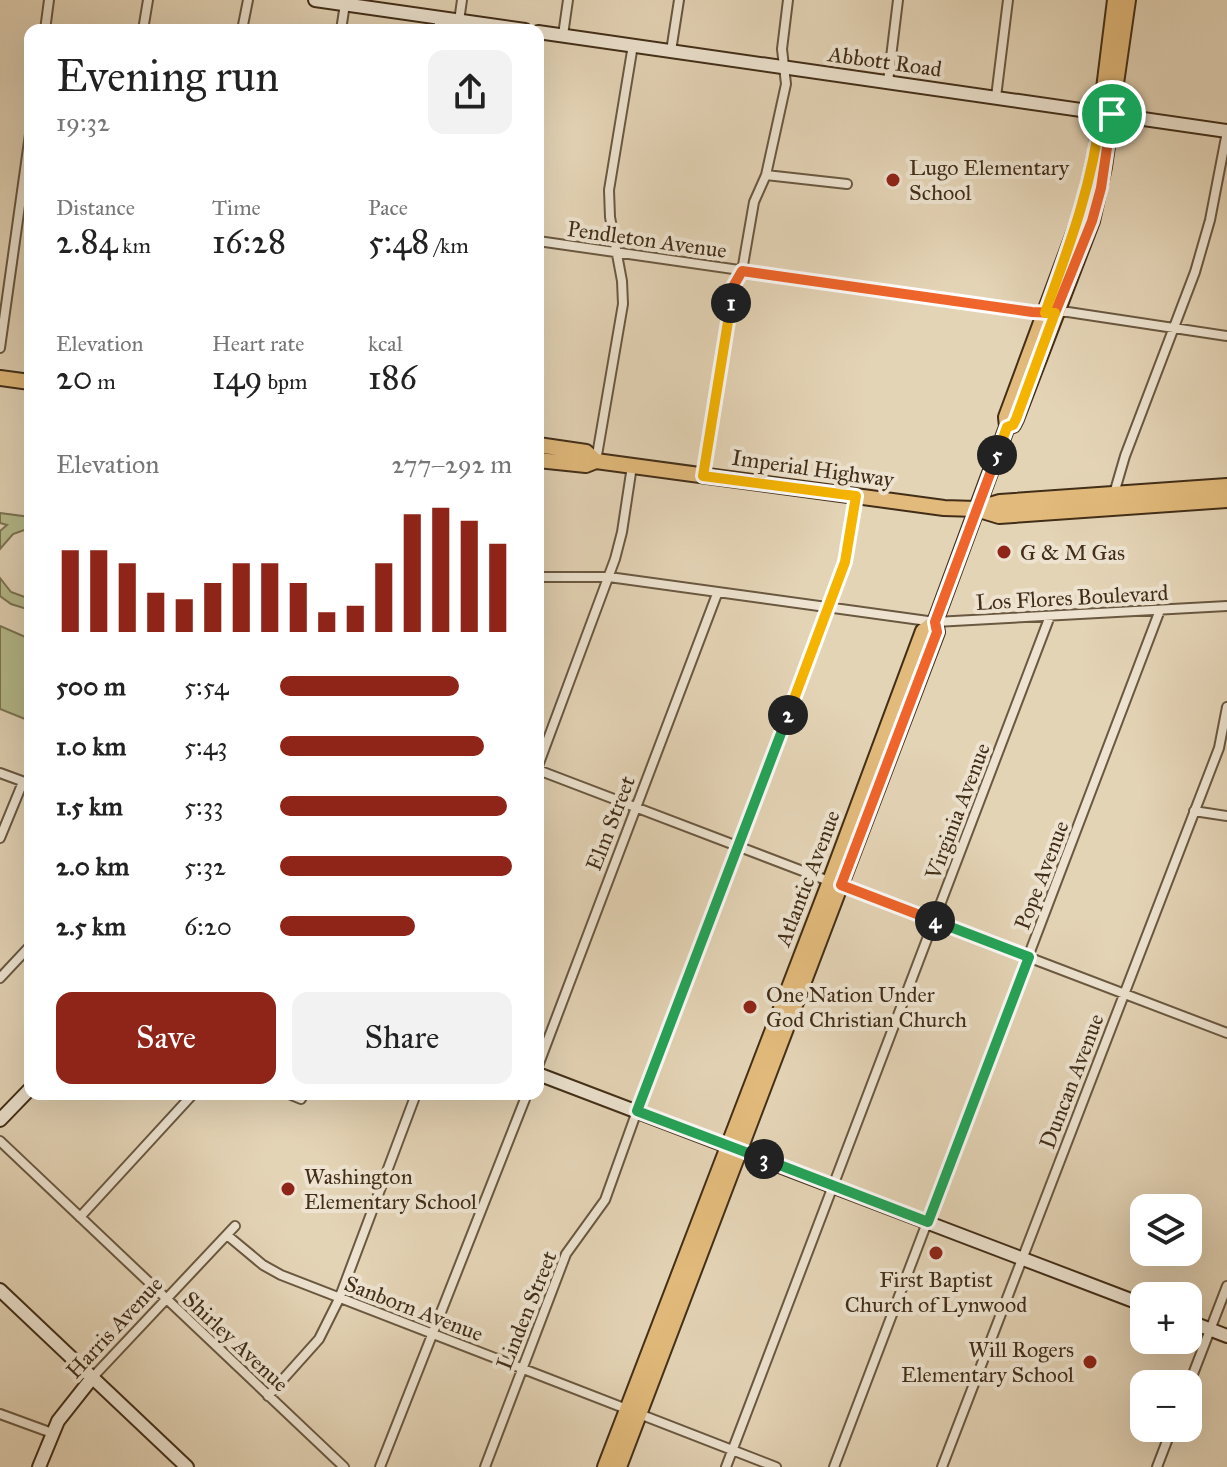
<!DOCTYPE html>
<html lang="en">
<head>
<meta charset="utf-8">
<style>
  body { margin:0; font-family:"IM FELL Great Primer",serif; background:#f2f2f2; color:#222; height:100vh; display:flex; flex-direction:column; font-size:30px; white-space:nowrap }
  * { box-sizing:border-box; margin:0 }
  p { font-size:26px; color:#767676 }
  .icon { flex:none; width:44px; height:44px; fill:none; stroke:currentColor; stroke-width:2; stroke-linecap:round; stroke-linejoin:round }
  .map { position:relative; flex:1; overflow:hidden }
  .panel { position:absolute; left:24px; top:24px; width:520px; height:1076px; display:flex; flex-direction:column; background:#fff; border-radius:16px; box-shadow:0 8px 32px #0002 }
  .panel>* { flex:none }
  .buttons { position:absolute; left:1130px; top:1194px; display:grid; gap:16px }
  .buttons a { display:grid; place-items:center; width:72px; height:72px; border-radius:16px; background:#fff; box-shadow:0 8px 32px #0002; font-size:40px }
  .pin { position:absolute; display:grid; place-items:center; width:68px; height:68px; color:#fff; margin:-34px; border:4px solid #fff; border-radius:50%; box-shadow:0 2px 8px #0007 }
  .km { position:absolute; width:40px; height:40px; margin:-20px; border-radius:50%; background:#222; color:#fff; font-size:22px; line-height:40px; text-align:center }
  .round { display:grid; place-items:center; flex:none; width:84px; height:84px; border-radius:16px; background:#f2f2f2 }
  .headline { display:flex; align-items:center; justify-content:space-between; height:136px; padding:0 32px }
  h1 { font-size:44px; font-weight:600; line-height:60px }
  .figures { display:grid; grid-template-columns:repeat(3,1fr); gap:12px; height:136px; padding:8px 32px }
  .figures div { display:grid; align-content:center }
  .figures b { font-size:34px; font-weight:600 }
  .figures small { font-size:22px; font-weight:400 }
  .figures p { font-size:22px }
  .chart { height:224px; padding:16px 32px }
  .chart p { display:flex; justify-content:space-between }
  .chart svg { width:100%; height:144px; margin-top:8px; stroke:#8f2418; stroke-width:6 }
  .cta { display:flex; gap:16px; margin-top:auto; padding:16px 32px }
  .cta a { flex:1; height:92px; border-radius:16px; background:#8f2418; color:#fff; font-size:32px; font-weight:600; line-height:92px; text-align:center }
  .cta a+a { background:#f2f2f2; color:#222 }
  ul { padding:0 32px; list-style:none; font-size:26px }
  li { display:grid; grid-template-columns:128px 96px 1fr; align-items:center; height:60px }
  li i { height:20px; border-radius:10px; background:#8f2418 }
  .map>svg:first-child { display:block }
</style>
</head>
<body>
<div class="map">
<svg width="1227" height="1467" viewBox="0 0 1227 1467">
  <rect width="100%" height="100%" fill="#e4d4b6"/>
  <filter id="stains"><feTurbulence type="fractalNoise" baseFrequency=".0025" numOctaves="4"/><feColorMatrix values="0 0 0 0 .2 0 0 0 0 .09 0 0 0 0 .02 0 0 0 .5 -.17"/></filter>
  <radialGradient id="worn" r=".72"><stop offset=".6" stop-color="#630" stop-opacity="0"/><stop offset="1" stop-color="#630" stop-opacity=".3"/></radialGradient>
  <path fill="#b7bc8c" stroke="#7c7552" stroke-width="2" d="M0,513L30,517V528L13,534L0,549V531L7,525L0,523Z
    M0,578L11,592L30,599V610L11,604L0,596Z
    M0,626L30,639V721L0,709Z"/>
  <g fill="none" stroke-linecap="round" stroke-linejoin="round">
    <g stroke="#6a5840" stroke-width="12">
      <path id="street" d="M459,21L462,0
        M45,30L49,0
        M143,30L148,0
        M242,30L248,0
        M341,30L345,4
        M438,30L440,18
        M563,35L568,0
        M671,51L679,0
        M888,82L898,0
        M996,97L1008,0
        M766,175L847,184
        M538,241L1032,312H1068L1227,336
        M0,348L30,134
        M596,461L623,304L622,281L610,217L609,190L633,45
        M703,476L734,285L742,271L754,202L766,175L786,84L782,49L788,0
        M1113,497L1125,456L1195,272L1210,220L1227,132
        M538,577H609L935,622L1227,606
        M538,766L615,559L622,532L632,466
        M538,770L1227,1033
        M0,773L30,784
        M1194,811L1227,816
        M0,838L23,782
        M0,978L30,946
        M538,1066L717,594
        M289,1094L301,1099L303,1094
        M0,1141L344,1467
        M80,1217L193,1094
        M227,1235L263,1265L281,1275L776,1467
        M92,1378L235,1226
        M1188,1387L1227,1286
        M268,1396L319,1339L339,1299L416,1094
        M0,1414L52,1433
        M380,1467L527,1094
        M485,1467L566,1254L605,1200L637,1111L845,562L856,496
        M726,1467L1050,616
        M834,1467L1160,610
        M942,1467L1219,748L1227,707
        M1157,1467L1172,1428"/>
    </g>
    <g stroke="#422e18" stroke-width="16">
      <path id="secondary" d="M315,0L525,30
        M538,32L1227,131
        M538,1074L1144,1305
        M0,1120L30,1089
        M0,1290L187,1467
        M1188,1321L1227,1336
        M39,1467L58,1421L92,1378"/>
    </g>
    <g stroke="#422e18" stroke-width="18">
      <path id="primary" d="M0,378L30,382
        M1007,427L1013,425L1016,419L1092,221L1104,167L1128,0
        M538,445L586,452L596,461
        M538,460L586,465L596,461L944,508L976,509L999,516L1227,500
        M976,509L1000,502L1227,486
        M605,1467L830,881L923,631L935,622
        M619,1467L937,632L935,622L1007,427L1006,417L1083,209L1096,153L1115,0"/>
    </g>
    <use href="#street" stroke="#ede3d0" stroke-width="8"/>
    <use href="#secondary" stroke="#ede3d0" stroke-width="12"/>
    <use href="#primary" stroke="#e2ba7b" stroke-width="14"/>
  </g>
  <g fill="none" stroke-linecap="round" stroke-linejoin="round">
    <g stroke="#fff" stroke-width="16">
      <path id="split-1" d="M731,303L734,285L742,271L1032,312L1055,313L1092,221L1101,188L1112,114"/>
    </g>
    <g stroke="#fff" stroke-width="16">
      <path id="split-2" d="M731,303L703,476L856,496L845,562L788,715"/>
    </g>
    <g stroke="#fff" stroke-width="16">
      <path id="split-3" d="M764,1159L637,1111L788,715"/>
    </g>
    <g stroke="#fff" stroke-width="16">
      <path id="split-4" d="M764,1159L928,1222L1029,957L935,921"/>
    </g>
    <g stroke="#fff" stroke-width="16">
      <path id="split-5" d="M935,921L841,885L937,632L935,622L997,455"/>
    </g>
    <g stroke="#fff" stroke-width="16">
      <path id="split-6" d="M997,455L1007,427L1013,425L1016,419L1055,313H1045C1070,244 1092,186 1101,112L1112,114"/>
    </g>
    <use href="#split-1" stroke="#f0652b" stroke-width="10"/>
    <use href="#split-2" stroke="#f5b400" stroke-width="10"/>
    <use href="#split-3" stroke="#22a559" stroke-width="10"/>
    <use href="#split-4" stroke="#22a559" stroke-width="10"/>
    <use href="#split-5" stroke="#f0652b" stroke-width="10"/>
    <use href="#split-6" stroke="#f5b400" stroke-width="10"/>
  </g>
  <g fill="#8f2418" stroke="#ede3d0" stroke-width="3">
    <circle cx="893" cy="180" r="8"/>
    <circle cx="1004" cy="552" r="8"/>
    <circle cx="750" cy="1007" r="8"/>
    <circle cx="288" cy="1189" r="8"/>
    <circle cx="936" cy="1253" r="8"/>
    <circle cx="1090" cy="1362" r="8"/>
  </g>
  <g text-anchor="middle" stroke-width="8" stroke-linejoin="round" paint-order="stroke">
    <g font-size="22" fill="#422e18" stroke="#ede3d0">
      <text transform="translate(885 61) rotate(8)" y="8">Abbott Road</text>
      <text transform="translate(647 239) rotate(8)" y="8">Pendleton Avenue</text>
      <text transform="translate(813 468) rotate(8)" y="8">Imperial Highway</text>
      <text transform="translate(1072 597) rotate(-3)" y="8">Los Flores Boulevard</text>
      <text transform="translate(957 811) rotate(-69)" y="8">Virginia Avenue</text>
      <text transform="translate(610 823) rotate(-69)" y="8">Elm Street</text>
      <text transform="translate(1041 875) rotate(-69)" y="8">Pope Avenue</text>
      <text transform="translate(807 878) rotate(-69)" y="8">Atlantic Avenue</text>
      <text transform="translate(1071 1081) rotate(-69)" y="8">Duncan Avenue</text>
      <text transform="translate(414 1308) rotate(21)" y="8">Sanborn Avenue</text>
      <text transform="translate(526 1310) rotate(-68)" y="8">Linden Street</text>
      <text transform="translate(114 1327) rotate(-47)" y="8">Harris Avenue</text>
      <text transform="translate(236 1341) rotate(43)" y="8">Shirley Avenue</text>
    </g>
    <g font-size="22" fill="#422e18" stroke="#ede3d0" text-anchor="start">
      <text x="909" y="175">Lugo Elementary<tspan x="909" dy="25">School</tspan></text>
      <text x="1020" y="560">G &amp; M Gas</text>
      <text x="766" y="1002">One Nation Under<tspan x="766" dy="25">God Christian Church</tspan></text>
      <text x="304" y="1184">Washington<tspan x="304" dy="25">Elementary School</tspan></text>
      <text x="936" y="1287" text-anchor="middle">First Baptist<tspan x="936" dy="25">Church of Lynwood</tspan></text>
      <text x="1074" y="1357" text-anchor="end">Will Rogers<tspan x="1074" dy="25">Elementary School</tspan></text>
    </g>
  </g>
  <rect width="100%" height="100%" filter="url(#stains)"/>
  <rect width="100%" height="100%" fill="url(#worn)"/>
</svg>
<div class="buttons">
<a><svg class="icon" aria-label="layers" viewBox="0 0 24 24"><path d="M12 4l9 5-9 5-9-5zM3 14l9 5 9-5"/></svg></a>
<a>+</a>
<a>−</a>
</div>
<div class="pin" style="left:1112px;top:114px;background:#1e9e55"><svg class="icon" aria-label="arrive" viewBox="0 0 24 24"><path d="M6 21V4h12l-3 4 3 4H6"/></svg></div>
<b class="km" style="left:731px;top:303px">1</b>
<b class="km" style="left:788px;top:715px">2</b>
<b class="km" style="left:764px;top:1159px">3</b>
<b class="km" style="left:935px;top:921px">4</b>
<b class="km" style="left:997px;top:455px">5</b>
<section class="panel">
<div class="headline"><div><h1>Evening run</h1><p>19:32</p></div><a class="round"><svg class="icon" aria-label="share" viewBox="0 0 24 24"><path d="M12 15V3M7 8l5-5 5 5M5 13v7h14v-7"/></svg></a></div>
<div class="figures">
<div><p>Distance</p><b>2.84<small> km</small></b></div>
<div><p>Time</p><b>16:28</b></div>
<div><p>Pace</p><b>5:48<small> /km</small></b></div>
</div>
<div class="figures">
<div><p>Elevation</p><b>20<small> m</small></b></div>
<div><p>Heart rate</p><b>149<small> bpm</small></b></div>
<div><p>kcal</p><b>186</b></div>
</div>
<div class="chart"><p><span>Elevation</span>277–292 m</p>
<svg viewBox="0 0 160 44" preserveAspectRatio="none"><path d="M5 44V19M15 44V19M25 44V23M35 44V32M45 44V34M55 44V29M65 44V23M75 44V23M85 44V29M95 44V38M105 44V36M115 44V23M125 44V8M135 44V6M145 44V10M155 44V17"/></svg>
</div>
<ul>
<li><b>500 m</b>5:54<i style="width:77%"></i></li>
<li><b>1.0 km</b>5:43<i style="width:88%"></i></li>
<li><b>1.5 km</b>5:33<i style="width:98%"></i></li>
<li><b>2.0 km</b>5:32<i style="width:100%"></i></li>
<li><b>2.5 km</b>6:20<i style="width:58%"></i></li>
</ul>
<div class="cta"><a>Save</a><a>Share</a></div>
</section>
</div>
</body>
</html>
